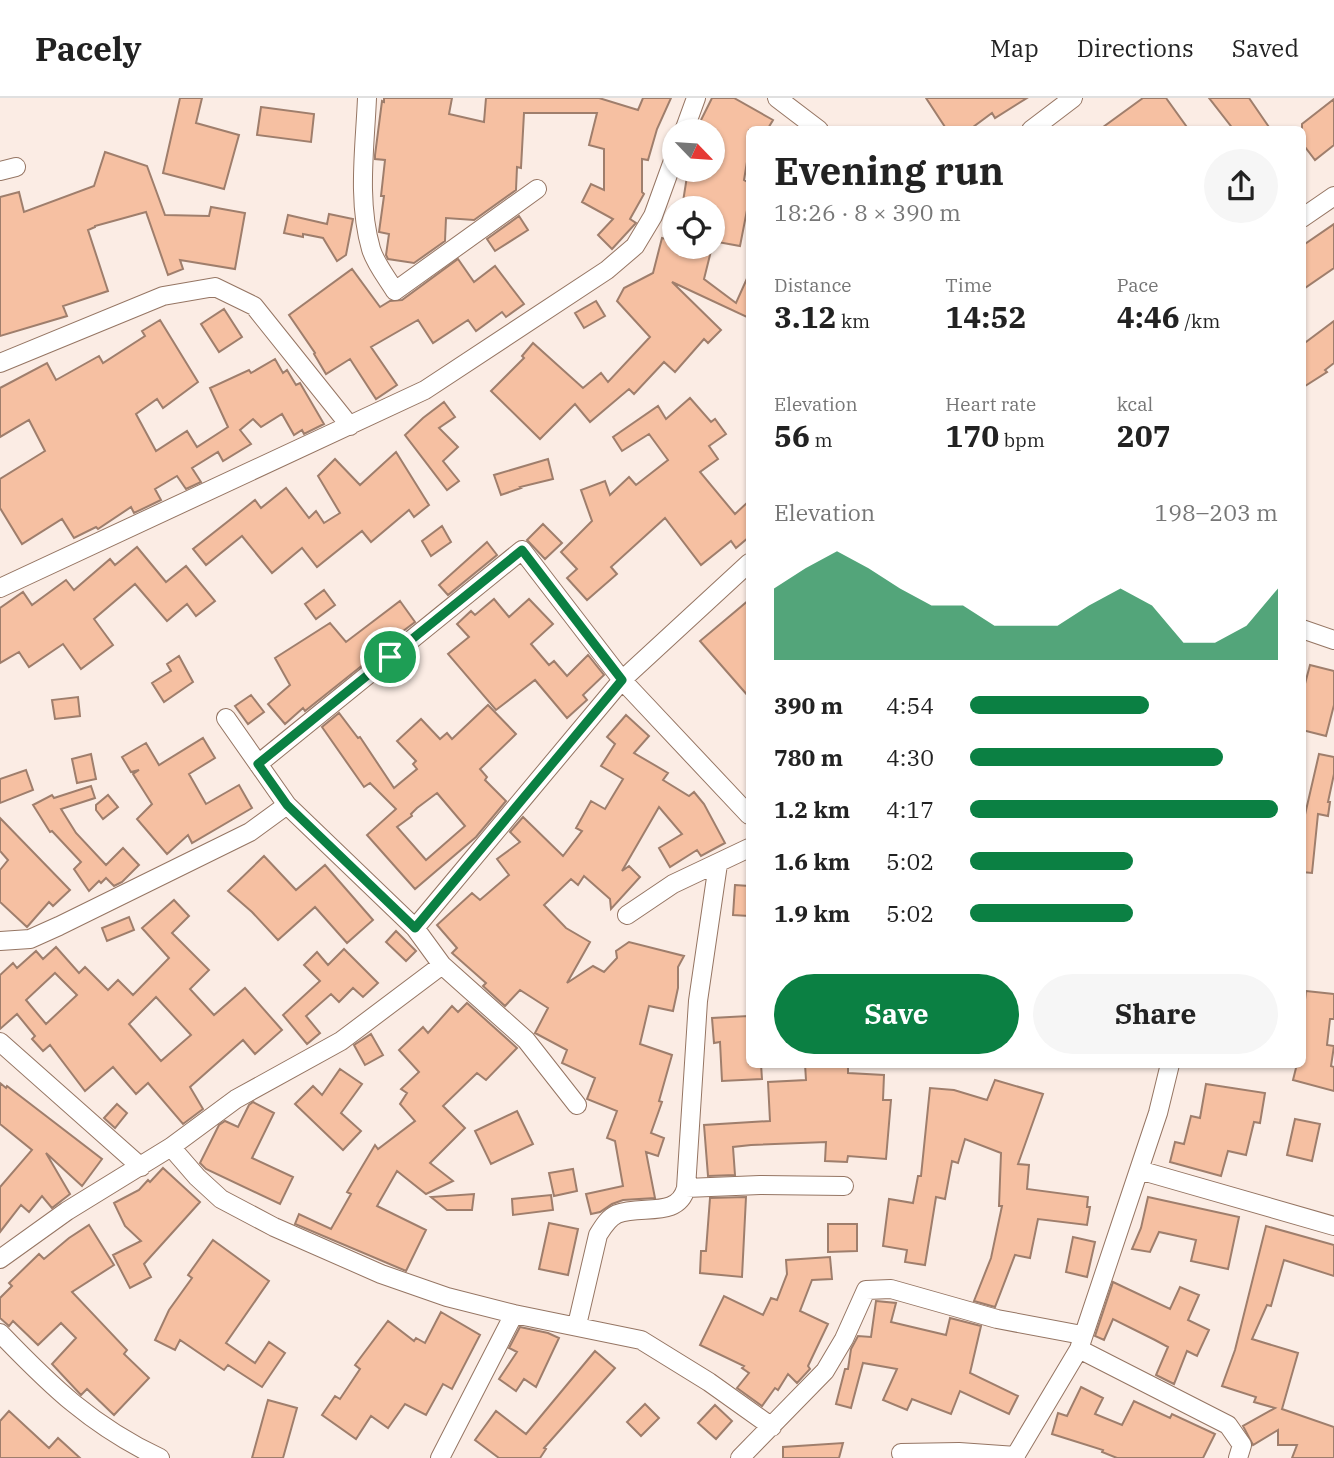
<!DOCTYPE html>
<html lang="en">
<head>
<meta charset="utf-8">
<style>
  body { margin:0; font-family:"IBM Plex Serif",serif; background:#f6f6f6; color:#222; height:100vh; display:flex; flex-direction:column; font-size:26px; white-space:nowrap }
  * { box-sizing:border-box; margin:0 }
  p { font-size:23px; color:#767676 }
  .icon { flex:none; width:38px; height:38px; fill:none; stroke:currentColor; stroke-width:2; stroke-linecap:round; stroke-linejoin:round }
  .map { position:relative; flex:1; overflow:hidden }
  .drawer { position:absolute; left:746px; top:28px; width:560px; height:942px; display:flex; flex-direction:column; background:#fff; border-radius:10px; box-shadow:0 2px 5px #0004 }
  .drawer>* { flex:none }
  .needle { width:46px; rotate:115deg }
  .controls { position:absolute; left:662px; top:21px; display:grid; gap:14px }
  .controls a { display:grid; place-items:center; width:63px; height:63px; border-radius:50%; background:#fff; box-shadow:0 2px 5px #0004; font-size:35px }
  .pin { position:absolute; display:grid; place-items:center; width:60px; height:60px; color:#fff; margin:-30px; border:4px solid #fff; border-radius:50%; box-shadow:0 2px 7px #0007 }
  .round { display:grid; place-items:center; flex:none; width:74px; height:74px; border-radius:37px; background:#f6f6f6 }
  .overview { display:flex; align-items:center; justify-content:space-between; height:119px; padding:0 28px }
  h1 { font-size:38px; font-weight:700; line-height:52px }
  .figures { display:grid; grid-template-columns:repeat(3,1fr); gap:10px; height:119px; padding:7px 28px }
  .figures div { display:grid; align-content:center }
  .figures b { font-size:30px; font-weight:700 }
  .figures small { font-size:19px; font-weight:400 }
  .figures p { font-size:19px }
  .chart { height:196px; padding:14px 28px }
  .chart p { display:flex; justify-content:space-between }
  .chart svg { width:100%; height:126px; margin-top:7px; fill:#0b8043; opacity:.7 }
  .button { display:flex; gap:14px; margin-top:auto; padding:14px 28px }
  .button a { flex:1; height:80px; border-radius:42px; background:#0b8043; color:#fff; font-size:28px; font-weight:700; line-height:80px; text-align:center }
  .button a+a { background:#f6f6f6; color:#222 }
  ul { padding:0 28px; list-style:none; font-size:23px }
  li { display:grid; grid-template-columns:112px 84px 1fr; align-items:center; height:52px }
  li i { height:18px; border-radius:9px; background:#0b8043 }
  header { display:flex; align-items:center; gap:42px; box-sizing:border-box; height:98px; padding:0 35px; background:#fff; border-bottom:2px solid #e0e0e0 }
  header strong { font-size:33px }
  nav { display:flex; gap:38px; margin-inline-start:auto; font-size:24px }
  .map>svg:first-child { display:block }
</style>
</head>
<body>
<header>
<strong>Pacely</strong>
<nav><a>Map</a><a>Directions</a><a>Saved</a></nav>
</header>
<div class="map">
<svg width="1334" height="1360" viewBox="0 0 1334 1360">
  <rect width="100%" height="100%" fill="#fbece4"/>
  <path fill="#f6c0a2" stroke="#9f7e6c" stroke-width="2" fill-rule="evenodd" d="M180,0H202L196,25L239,37L224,91L163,75Z
    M384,0H452L449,16L484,24L486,0H599L638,12L643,0H671L657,31L648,62L642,61V94L644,96L630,121L636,125L612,151L598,137L613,121L582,104L591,86L604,92V51L589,47L597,15H524L521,70L517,69L516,92L474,122L446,120L445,143L414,165L388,161L386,157L389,136L379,134L384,98H381L385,62L375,61V57L382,3L384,4Z
    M712,0H734L773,22L767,32H749V52L744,82L749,85V102L740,148L712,143V110H682L688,72H712V33H703L697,30Z
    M926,0H1027L995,20L992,15L969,32H947Z
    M1143,0H1166L1189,32H1099Z
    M1209,0H1249L1271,32H1234Z
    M1334,1V47L1315,62L1302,45V26Z
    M261,9L314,16L311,44L257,37Z
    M105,54L147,68L165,117L209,118L211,109L245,115L235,171L180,162L183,171L168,177L146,114L95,128V129L88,132L108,193L63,208L67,218L0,238V99L19,94L24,114L94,88Z
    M329,116L353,121L346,157L337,163L323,140L303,136V139L284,135L288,117L327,126Z
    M519,118L528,132L495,153L487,141Z
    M1334,126V170L1302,192V148Z
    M662,140L674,143V149H712L704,181L736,205L749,176V220L672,184L721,232L708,245L704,241L675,274L664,264L634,296L629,291L590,324L575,306L540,341L491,293L524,260L522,258L533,245L583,290L601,275L608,284L650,239L617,203L624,190L653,175Z
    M458,161L474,184L495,168L524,206L506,219L502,214L476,233L468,222L433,245L418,222L371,249L397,287L376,301L350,261L326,276L314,256L315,255L289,217L352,171L380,209L390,203L402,202Z
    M596,203L605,218L584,230L575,215Z
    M224,211L242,239L219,254L201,226Z
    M160,222L198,284L163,310L157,301L136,316L156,353L187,333L197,349L228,329L210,290L249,272L251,275L275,261L283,275L287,272L296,287L300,285L324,326L304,336L302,332L294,337L282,316L261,329L253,321L240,332L251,346L223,363L218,354L192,370L201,384L186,391L177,378L155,391L161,402L134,415L131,409L98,431L96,429L74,440L62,421L22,446L0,410V381L45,353L29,322L0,339V290L47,265L56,282L99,258L103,265L145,238L142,233Z
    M1334,223V265L1325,272L1327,274L1302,290V247Z
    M690,300L711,324L715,321L726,336L709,348L718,361L700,374L735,416L749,403V439L736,450L731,443L701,467L665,420L611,469L617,476L587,502L567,480L577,471L561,454L592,423L581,392L605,383L610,397L629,379L636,387L668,362L649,336L622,353L613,339L658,308L666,321Z
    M444,304L455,319L439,330L458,349L443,363L459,383L447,392L405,337L423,320Z
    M396,354L429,407L414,419L409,412L371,444L362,433L317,469L302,450L272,475L242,438L206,467L193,451L255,402L261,410L286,390L309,420L316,413L324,425L340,415L318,378L335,361L360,387Z
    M548,361L553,381L520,389L521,390L501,397L494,377Z
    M543,426L562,445L545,461L527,442Z
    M442,428L451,444L431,458L422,443Z
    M487,444L497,457L448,497L439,487Z
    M137,449L166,484L186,468L215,503L196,518L187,506L167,523L135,486L94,521L113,547L81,571L63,546L29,569L19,554L0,565V510L23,494L32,507L66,482L74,492L110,461L115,467Z
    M324,492L335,507L316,521L305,506Z
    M494,501L509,519L529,501L553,526L531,546L549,567L554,563L567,578L588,557L604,577L583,597L587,602L567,620L535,582L496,612L448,556L469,539L457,526L471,513L475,517Z
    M749,502V599L700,543Z
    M400,503L415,524L362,564L364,566L305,613L303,610L285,626L268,606L290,587L275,560L330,525L346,544Z
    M179,558L193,584L164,604L152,585L171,573L167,566Z
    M1310,567L1334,573V607L1326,638L1302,632V597Z
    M251,597L264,614L248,626L235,608Z
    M78,599L80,618L55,621L52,602Z
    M488,607L516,636L480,671L487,679L485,682L506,703L476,739L415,791L367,737L396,711L370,685L364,689L322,629L339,615L358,640L360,639L394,690L417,671L413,666L416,663L397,643L421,621L440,641L447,635L452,641ZM437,695L465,728L426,762L397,729L412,718L411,716L417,710Z
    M626,617L649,638L634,655L668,675L663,682L689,698L694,694L704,706L725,745L701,758L697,752L670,769L659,750L682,736L659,709L622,773L629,768L640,779L611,811L610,801L584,778L578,787L571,781L544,807L566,830L590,844L567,885L593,868L604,874L617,860L616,853L629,844L684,858L678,869V890L673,913L649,908L640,946L672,957L659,1003L662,1004L651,1035L664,1040L658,1058L646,1054L655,1100L623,1102L612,1106L600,1114L591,1116L586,1096L623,1088L615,1043L607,1040L617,1013L587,1001L595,980L562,965L567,952L535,935L548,910L520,892L505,908L483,888L486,885L452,855L457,850L437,827L472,795L480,802L509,777L497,761L520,744L510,734L523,719L563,758L582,733L576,730L591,703L605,711L623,681L601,668L615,646L607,639Z
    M203,640L215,660L189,676L206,706L239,687L252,710L192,745L188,737L167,756L137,721L152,706L133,676L139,672L131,674L122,659L146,645L159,667Z
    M91,656L96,681L77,685L72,661Z
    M1319,656L1334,659V676L1328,704H1330L1328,718L1318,716L1312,775L1302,774V721H1304Z
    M26,672L33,692L0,705V681Z
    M91,688L95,700L61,711L76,735L106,767L123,750L139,767L122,784L114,788L106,780L101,785L99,783L89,793L74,771L81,764L52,733L50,734L33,707L52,697L54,700Z
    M108,697L118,709L103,721L96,712V707Z
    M0,720L70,792L53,808L49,804L27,829L0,804V772L8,762L0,753Z
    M264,758L296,792L325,767L373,822L347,845L315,809L278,842L252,814L228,793Z
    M735,787L749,788V818L733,817Z
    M174,802L189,818L172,835L209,872L190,891L214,917L245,890L282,932L255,956L243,942L190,989L203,1011L183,1026L148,985L136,996L113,969L85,993L50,947L43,953L32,941L35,938L17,916L0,931V877L13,865L17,870L36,853L43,861L56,849L79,875L85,869L108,892L118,882L133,897L169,860L142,830ZM55,875L77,897L46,926L26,902ZM156,899L191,937L161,963L129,926Z
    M129,819L134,832L107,843L102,830Z
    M396,833L416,853L406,863L386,844Z
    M344,851L378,885L363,899L353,890L339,904L331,896L306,918L320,935L307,946L283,917L320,883L304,867L317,854L328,867Z
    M1306,893L1334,896V921H1330L1327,947L1334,948L1331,968L1334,969V993L1293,982L1297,966H1302V928Z
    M467,905L517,950L486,982L477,975L443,1008L465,1030L430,1065L453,1083L426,1096L397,1073L377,1108L426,1132L406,1173L295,1126L299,1116L331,1131L351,1096L347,1094L375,1047L378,1051L415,1023L400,1006L407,995L401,991L419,974L399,952L423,929L428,935L452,908L458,914Z
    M748,918L749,966H761L762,981L722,983L720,944L714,945L712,920Z
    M371,936L383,957L365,967L354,947Z
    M805,966H848V975L884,977L883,1002H891L886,1061L848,1058L847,1064L825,1063L826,1044L751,1047L733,1049L735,1077L708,1078L704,1027L770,1023L768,984L806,982Z
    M340,971L362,986L341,1015L361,1033L343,1052L295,1006L313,988L322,997Z
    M995,982L1043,996L1018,1066L1029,1067L1027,1091L1088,1099L1087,1109H1090L1087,1127L1038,1121L1030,1160L1015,1157L995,1209L974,1203L991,1160L1002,1108H999L1001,1055L965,1041L958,1065L952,1063L945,1101L936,1099L925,1167L905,1164L907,1152L883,1148L889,1101L913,1105L918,1078H921L930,990L954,992L987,1002Z
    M0,985L6,990L7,988L102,1061L82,1088L46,1055L70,1096L52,1110L42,1098L29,1114L21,1107L0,1134V1089L32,1052L0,1026Z
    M1206,986L1265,995L1260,1025L1254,1024L1246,1057L1228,1053L1221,1078L1170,1064L1175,1044L1184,1046L1191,1018L1200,1020Z
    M253,1004L274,1015L252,1060L293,1079L280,1106L206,1071L200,1065L219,1027L225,1023L238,1029L249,1007Z
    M117,1006L127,1015L115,1030L104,1020Z
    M517,1013L533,1046L491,1066L475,1033Z
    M1295,1021L1320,1026L1312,1063L1287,1057Z
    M163,1070L200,1104L144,1166L151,1179L130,1190L113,1157L141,1143L125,1128L114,1105L139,1092L148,1082L150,1084Z
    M573,1071L577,1093L554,1098L549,1075Z
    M474,1096L472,1112H447L431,1099Z
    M551,1097L553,1112L513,1117L512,1101Z
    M746,1099L742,1179L700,1175L701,1153H706L710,1100Z
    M1148,1099L1239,1119L1228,1171L1191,1163L1196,1142L1159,1134L1150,1154L1132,1151L1141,1130Z
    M549,1125L578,1131L568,1177L539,1171Z
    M828,1126H857V1153L828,1154Z
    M89,1127L114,1167L72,1194L127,1252L124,1256L149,1280L114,1317L87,1291L81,1297L52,1266L76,1240L61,1225L38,1247L13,1223L9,1228L0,1220V1200L12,1188L9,1185L39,1156L44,1161L69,1140Z
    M1266,1128L1334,1147V1178L1284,1162L1271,1208L1267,1207L1252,1241L1298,1255L1282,1311L1334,1329V1360H1292L1297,1347H1278V1332L1253,1347L1243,1328L1275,1310L1254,1304L1256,1299L1222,1288L1235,1252Z
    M1073,1139L1095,1144L1087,1179L1066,1174Z
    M213,1142L269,1183L226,1245L255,1265L269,1244L285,1255L262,1289L228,1267L224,1272L180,1242L175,1252L155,1242L169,1212L192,1180L188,1177Z
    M830,1159L832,1181L812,1182L800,1213L828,1226L808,1268L810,1271L797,1285L788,1276L778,1292L775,1290L762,1308L737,1290L749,1275L742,1270L744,1268L700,1247L724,1198L763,1217L771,1200L777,1202L787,1176L786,1162Z
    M1113,1184L1170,1211L1180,1189L1199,1197L1188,1222L1209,1232L1197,1258L1187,1253L1174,1286L1156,1277L1168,1249L1155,1242L1113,1221L1104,1242L1095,1238Z
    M876,1203L896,1205L891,1224L946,1237L950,1220L981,1228L970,1275L1018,1298L1009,1316L960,1293L951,1316L912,1301L907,1312L883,1302L897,1271L863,1265L851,1310L836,1306L845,1271H848L851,1251L858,1238L871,1239Z
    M441,1214L480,1237L452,1291L443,1286L426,1317L405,1306L388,1330L371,1318L356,1341L322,1317L335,1298L340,1301L360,1271L355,1267L388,1223L414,1243L416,1240L425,1245Z
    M520,1229L548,1235L559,1240L536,1289L524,1281L516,1293L499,1281L517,1254L509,1250Z
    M595,1253L615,1270L544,1350L546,1351L540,1360H499L475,1342L496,1313L526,1336Z
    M1081,1289L1103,1300L1095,1316L1122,1327L1134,1303L1170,1320L1172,1316L1215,1336L1203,1360H1117L1102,1354L1103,1352L1052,1336L1058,1315L1067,1318Z
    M268,1302L297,1310L283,1360H252Z
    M645,1306L659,1320L641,1338L627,1324Z
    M715,1307L732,1323L716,1341L698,1325Z
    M9,1313L49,1350L58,1340L80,1360H0V1323Z
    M843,1345L839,1360H783V1349Z"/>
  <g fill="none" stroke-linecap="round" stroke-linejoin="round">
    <g stroke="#957563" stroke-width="20">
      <path id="minor" d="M367,0C365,49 357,102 371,151C375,165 387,180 395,193L537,91
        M777,0L819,32
        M1031,32L1073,0
        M684,33L696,0
        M0,73L16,69
        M1302,120L1334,98
        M0,265L163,198L215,189L254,208L350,328
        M0,490L425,292L607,172L635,148L653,118L674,60
        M1302,531L1334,542
        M226,620L287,707L415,830
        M258,666L522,452L622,582L749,717
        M627,817L673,786L749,750
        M0,843L30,841L59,828L250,734L287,707
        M442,867L526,942L577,1007
        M0,944L141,1069
        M171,1049L197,1079L221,1101L274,1129L381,1176L447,1199L514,1216L641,1242L709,1284L772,1329
        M1139,1072L1334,1128
        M686,1090L760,1087L844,1088
        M0,1161L67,1113L171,1049L236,1001L341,943L442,867L415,830L622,582L749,465
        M577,1227L598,1137C603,1129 608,1120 617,1116C641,1106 678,1121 686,1090L698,903L718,766
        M0,1235C51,1288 92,1328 160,1360
        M1079,1251L1228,1327L1242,1347L1238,1360
        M901,1355L959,1354L1016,1358
        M440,1360L514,1216
        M740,1360L825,1273L844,1241L866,1192L891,1191L997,1221L1082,1237
        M1014,1360L1079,1251L1158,1015L1170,966"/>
    </g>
    <use href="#minor" stroke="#fff" stroke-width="18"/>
  </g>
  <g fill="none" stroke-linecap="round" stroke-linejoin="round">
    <g stroke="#fff" stroke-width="14">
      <path id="route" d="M522,452L622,582L415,830L287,707L258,666Z"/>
    </g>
    <use href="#route" stroke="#0b8043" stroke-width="9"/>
  </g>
</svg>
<div class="controls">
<a><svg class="needle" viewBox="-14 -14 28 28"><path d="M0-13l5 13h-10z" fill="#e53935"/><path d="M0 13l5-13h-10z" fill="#767676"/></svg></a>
<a><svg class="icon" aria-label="locate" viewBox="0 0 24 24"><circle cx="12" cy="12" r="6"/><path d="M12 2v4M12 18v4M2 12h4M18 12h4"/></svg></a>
</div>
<div class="pin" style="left:390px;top:559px;background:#1e9e55"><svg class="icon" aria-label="arrive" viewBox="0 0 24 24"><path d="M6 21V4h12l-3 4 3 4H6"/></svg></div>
<section class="drawer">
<div class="overview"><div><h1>Evening run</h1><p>18:26 · 8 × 390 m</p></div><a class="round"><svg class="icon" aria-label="share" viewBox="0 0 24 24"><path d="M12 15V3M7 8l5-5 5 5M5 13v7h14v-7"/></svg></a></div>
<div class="figures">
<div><p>Distance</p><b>3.12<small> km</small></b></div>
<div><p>Time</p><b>14:52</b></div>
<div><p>Pace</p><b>4:46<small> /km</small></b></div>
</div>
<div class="figures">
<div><p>Elevation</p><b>56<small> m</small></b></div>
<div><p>Heart rate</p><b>170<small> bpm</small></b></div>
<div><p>kcal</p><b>207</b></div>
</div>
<div class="chart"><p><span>Elevation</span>198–203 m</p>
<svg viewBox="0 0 160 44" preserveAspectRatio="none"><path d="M0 44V19L10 12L20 6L30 12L40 19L50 25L60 25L70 32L80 32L90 32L100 25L110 19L120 25L130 38L140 38L150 32L160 19V44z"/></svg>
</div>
<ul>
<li><b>390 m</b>4:54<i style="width:58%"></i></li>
<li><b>780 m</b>4:30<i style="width:82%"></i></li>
<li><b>1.2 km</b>4:17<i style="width:100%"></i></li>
<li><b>1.6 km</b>5:02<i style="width:53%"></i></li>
<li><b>1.9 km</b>5:02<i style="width:53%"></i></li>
</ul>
<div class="button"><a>Save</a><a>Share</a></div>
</section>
</div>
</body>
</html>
